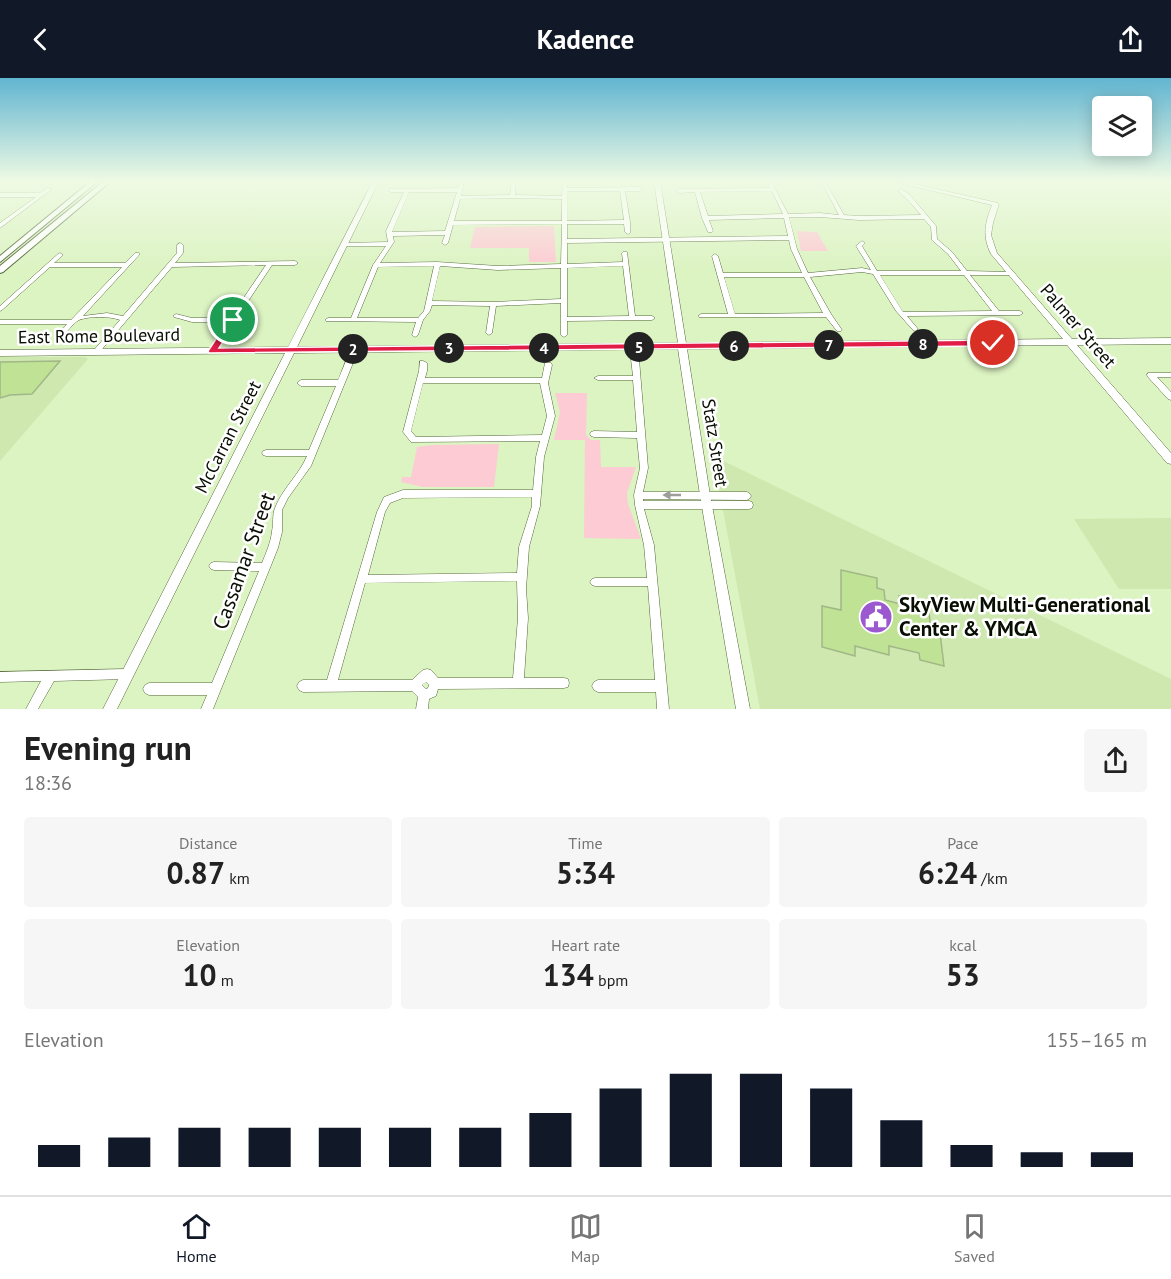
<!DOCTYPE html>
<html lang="en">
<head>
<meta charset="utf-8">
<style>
  body { margin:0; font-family:"PT Sans",sans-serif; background:#f6f6f6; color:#222; height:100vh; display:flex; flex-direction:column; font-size:22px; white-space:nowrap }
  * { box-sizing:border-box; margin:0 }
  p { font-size:20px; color:#767676 }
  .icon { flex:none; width:33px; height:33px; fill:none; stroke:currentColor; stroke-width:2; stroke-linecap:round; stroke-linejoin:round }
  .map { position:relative; height:631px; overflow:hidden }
  .details { display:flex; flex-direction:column; background:#fff; flex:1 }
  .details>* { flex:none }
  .buttons { position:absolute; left:1092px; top:18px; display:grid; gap:12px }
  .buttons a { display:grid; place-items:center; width:60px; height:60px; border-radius:6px; background:#fff; box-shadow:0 3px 15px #0003; font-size:30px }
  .pin { position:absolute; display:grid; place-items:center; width:51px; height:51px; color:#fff; margin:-26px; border:3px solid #fff; border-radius:50%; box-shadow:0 2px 6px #0007 }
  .km { position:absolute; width:30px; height:30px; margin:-15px; border-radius:50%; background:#222; color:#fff; font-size:16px; line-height:30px; text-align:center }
  .round { display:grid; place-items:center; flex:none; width:63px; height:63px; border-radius:6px; background:#f6f6f6 }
  .summary { display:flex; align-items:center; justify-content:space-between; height:102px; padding:0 24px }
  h1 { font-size:33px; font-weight:600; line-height:45px }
  .stats { display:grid; grid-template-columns:repeat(3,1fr); gap:9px; height:102px; padding:6px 24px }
  .stats div { display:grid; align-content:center; border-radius:6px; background:#f6f6f6; text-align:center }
  .stats b { font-size:30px; font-weight:600 }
  .stats small { font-size:16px; font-weight:400 }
  .stats p { font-size:16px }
  .chart { height:168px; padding:12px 24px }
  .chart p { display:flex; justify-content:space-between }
  .chart svg { width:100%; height:108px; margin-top:6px; stroke:#111827; stroke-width:6 }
  header { display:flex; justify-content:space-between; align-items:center; height:78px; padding:0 24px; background:#111827; color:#fff; font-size:27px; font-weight:600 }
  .menu { display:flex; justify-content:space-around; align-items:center; height:84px; border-top:2px solid #e0e0e0; background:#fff; font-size:16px; color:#767676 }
  .menu a { display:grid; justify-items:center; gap:3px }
  .menu .current { color:#111827 }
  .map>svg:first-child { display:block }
</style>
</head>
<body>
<header><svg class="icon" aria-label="back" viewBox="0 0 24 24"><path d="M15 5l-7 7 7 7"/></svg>Kadence<svg class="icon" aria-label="share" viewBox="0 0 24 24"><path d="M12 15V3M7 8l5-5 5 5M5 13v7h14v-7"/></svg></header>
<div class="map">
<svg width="1171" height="631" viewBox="0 0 1171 631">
  <rect width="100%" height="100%" fill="#dcf3c2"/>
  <path fill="#cee8b0" d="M0,279H85L88,281L0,383Z
    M713,378L1171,601V631H760Z
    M1171,440V511H1119L1074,441Z"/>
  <path fill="#fdcbd3" d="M554,148L556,184H529V170H470L475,149Z
    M797,153L817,154L828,173H801Z
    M555,315H587L586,357L591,362H600L601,389H636L627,415L628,426L641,461L584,460L585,362H554L560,334Z
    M499,366L494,409H423L401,404L402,399H411L417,369L433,367Z"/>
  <path fill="#bfe294" stroke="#a1b788" stroke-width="1.5" d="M60,283L32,316L10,317L0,320V284Z
    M841,492L877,500V510L884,512L885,522L900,526L899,518L928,524L931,553L940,555L944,588L920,582L919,575L889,568V577L855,568V578L822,569V528L841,532Z"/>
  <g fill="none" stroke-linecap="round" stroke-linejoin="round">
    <g stroke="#54673b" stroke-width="1">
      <path id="minor" d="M461,103L464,104L461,118L510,117L512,103L515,104V117L562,118L563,103H567V110L640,109L643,111L640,113H625L630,144V155L628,156L625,154L624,146H567V161L788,158L784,140L709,142L713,153L712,154H708L702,140L695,114L679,115L676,113L679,111L770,110L767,103H771L788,136L820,135L839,137L822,105L824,104L826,105L844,137L859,138L921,137C914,129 907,120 898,113L901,111L909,116L936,148L937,161L952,174L967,193L1012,194L1013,195L1010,197H970L999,233H1020L1023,235L1020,237L907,238L918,251L915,253L913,252L896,233L873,196L862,194L810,199L831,236L842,252L841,253H837L826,239H699L698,238L701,236H728L712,178L713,177L715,176L718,178L723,195H802L791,171L789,162L567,165V186L623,184L622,175L623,174H627L635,238H652L655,240L652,242L567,243V257L564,259L561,257V225L496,228L492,255L489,257L486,255L490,228L432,227L430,233L423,242L418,257L415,259L412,257L416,244L326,243L325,242L328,240H351L373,187L386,168H344L341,166L342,165L388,164L386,153L404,114H391L389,113V111L458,110ZM567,113H620L624,142L567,143ZM772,113L783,136L708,138L700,114ZM409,114H457L445,153L392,154ZM512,120L562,121V143H454L460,121ZM789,139H820L859,142L924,141L931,149L932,162L948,176L961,193H877L862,168L865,165L862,163L856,168L871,192L862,190L808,195L797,171ZM562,146L561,186L498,188L437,184L380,185L394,164L393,158L445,157L442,165L445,167L448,165L453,147ZM434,188L424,233L418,240H357L378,189ZM440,188L498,192L561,190V221L493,224L432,223ZM623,188L629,238L567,239V190ZM880,197H964L992,233L903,234ZM724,199H804L823,235L735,236Z
        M47,110L52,111L0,150V145L36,119H0V115H40Z
        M180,165L183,167V175L175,185L295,183L298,185L295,187H272L214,275H212L209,273L228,244H192L174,239L173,238L176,236L192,240H230L266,187L172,189L98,276H96L92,274L94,272L120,242C110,238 89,238 79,242C73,245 66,255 61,261H59L56,259L67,246H0V242H71L122,189H50L2,232L0,233V228L58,176L60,175L63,177L54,185H125L135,175H139V177L83,238L107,235L123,238L177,175V167Z
        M632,279H638L639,281L648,390L643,414H747L750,416L751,418L750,420L747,422L643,421V423H749L752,424L753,427L752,430L749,431H644L654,467L669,631H657L656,614H598L594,612L592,608L594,604L598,602H655L648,508H595L592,507L590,504L592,501L595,500H647L644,467L635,427L634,417L640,390L637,360L594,359L591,358L590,356L591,354L594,353L637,354L633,302H598L594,300L598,298H633L631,281Z
        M346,283H349L353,285L311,388L288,420L282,432V454L278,470L213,631H201L207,617H149L145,615L143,611L145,607L149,605H212L259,493L214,492L211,491L209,488L211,485L214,484L262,485C266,475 271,464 272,453C274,446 272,437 275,430C282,411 299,397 307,378H266L263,377L262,375L263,373L266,372H309L336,308H301L297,305L301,302H338Z
        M420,283H423L427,285V293L425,300H542L545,285H551L552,287L548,305L555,338L544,379L540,428L529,469L526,511L528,540L524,600H564L568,601L569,605L568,609L564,610L438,611L436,618L429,621L428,631H416L418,619L412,613L303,614L299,612L297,608L299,604L303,602H327L377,434L384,419L403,412H533L536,379L540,363L411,364L403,354L419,293ZM423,305H540L547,338L542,357L416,359L411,353ZM532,419V428L519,469L517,495L368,497L385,434L390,425L403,420ZM517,503L518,540L513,600H438L431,592L427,591L423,592L412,602H338L365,505ZM426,604L429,607L428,610L426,611L422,607Z
        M1148,295H1171V299H1157L1171,314V322L1168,321L1148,299L1147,297Z
        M127,591L131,592L132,596L131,600L127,601L54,603L38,631H26L41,603L0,604V594Z"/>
    </g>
    <g stroke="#54673b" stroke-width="1">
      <path id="tertiary" d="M373,103H379L297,269L678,265L654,103H660L686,265L1063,261L991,176C982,158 985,145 992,127L891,103H901L998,125L999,126L993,145L991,157L997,175L1072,261L1171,260V266L1077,267L1171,375V386L1167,385L1067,267L687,271L710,417L750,631H736L700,417L678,271L294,275L117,631H103L285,275L0,278V272L288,269Z"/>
    </g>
    <g stroke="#54673b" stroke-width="2">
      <path id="secondary" d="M91,103H98L0,184V178Z
        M104,103H111L3,194L0,195V188Z"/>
    </g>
    <use href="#minor" fill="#fff" fill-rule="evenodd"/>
    <use href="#tertiary" fill="#fff" fill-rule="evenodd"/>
    <use href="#secondary" fill="#fff" fill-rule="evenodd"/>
  </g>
  <defs><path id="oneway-solid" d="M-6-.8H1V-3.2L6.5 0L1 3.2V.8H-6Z" transform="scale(1.5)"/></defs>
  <use fill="#9c9f99" href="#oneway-solid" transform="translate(672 417) rotate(-180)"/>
  <linearGradient id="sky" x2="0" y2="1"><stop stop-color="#61b5d1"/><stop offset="0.54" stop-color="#effae4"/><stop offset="1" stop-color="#effae4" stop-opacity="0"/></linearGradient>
  <rect width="1171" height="191" fill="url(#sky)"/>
  <path fill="#e11d48" stroke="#fff" stroke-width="1.5" d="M230,240L237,242L219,270L993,262L997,265L993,268L209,275L208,273Z"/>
  <defs>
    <g id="civic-disc" transform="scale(1.725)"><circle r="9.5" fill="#9c59cf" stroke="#fff"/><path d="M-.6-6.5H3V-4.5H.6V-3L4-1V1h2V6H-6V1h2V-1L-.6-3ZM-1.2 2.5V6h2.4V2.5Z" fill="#fff"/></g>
  </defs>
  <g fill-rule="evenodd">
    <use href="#civic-disc" x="876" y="539"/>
  </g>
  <g text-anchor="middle" stroke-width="5" stroke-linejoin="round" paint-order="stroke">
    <g font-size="18" fill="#080e01" stroke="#fff">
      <text transform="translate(1078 248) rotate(49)" y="6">Palmer Street</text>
      <text transform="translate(99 258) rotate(-1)" y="6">East Rome Boulevard</text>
      <text transform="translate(228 359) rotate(-63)" y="6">McCarran Street</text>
      <text transform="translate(715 365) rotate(81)" y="6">Statz Street</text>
    </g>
    <g font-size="21" fill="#080e01" stroke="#fff">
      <text transform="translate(244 483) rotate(-70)" y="7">Cassamar Street</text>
    </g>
    <g font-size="21" font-weight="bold" fill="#080e01" stroke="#fff" text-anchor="start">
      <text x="899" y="534">SkyView Multi-Generational<tspan x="899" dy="24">Center &amp; YMCA</tspan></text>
    </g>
  </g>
</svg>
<div class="buttons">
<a><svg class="icon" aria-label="layers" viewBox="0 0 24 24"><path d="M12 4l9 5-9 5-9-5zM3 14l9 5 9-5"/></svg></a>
</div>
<div class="pin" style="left:233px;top:242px;background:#1e9e55"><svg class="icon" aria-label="arrive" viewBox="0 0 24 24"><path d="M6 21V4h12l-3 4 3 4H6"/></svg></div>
<div class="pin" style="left:993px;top:265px;background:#d93025"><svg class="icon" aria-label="check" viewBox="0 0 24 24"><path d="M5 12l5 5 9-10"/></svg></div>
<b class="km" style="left:353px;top:271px">2</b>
<b class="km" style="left:449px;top:270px">3</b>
<b class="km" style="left:544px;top:270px">4</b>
<b class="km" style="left:639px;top:269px">5</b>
<b class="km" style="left:734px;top:268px">6</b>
<b class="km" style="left:829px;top:267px">7</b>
<b class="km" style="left:923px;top:266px">8</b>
</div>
<section class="details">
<div class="summary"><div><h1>Evening run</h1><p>18:36</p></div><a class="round"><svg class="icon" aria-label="share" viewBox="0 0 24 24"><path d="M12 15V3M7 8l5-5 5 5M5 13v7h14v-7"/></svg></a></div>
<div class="stats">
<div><p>Distance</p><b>0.87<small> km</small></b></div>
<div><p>Time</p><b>5:34</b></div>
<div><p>Pace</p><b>6:24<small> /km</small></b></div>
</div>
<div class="stats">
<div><p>Elevation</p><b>10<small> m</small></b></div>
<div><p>Heart rate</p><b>134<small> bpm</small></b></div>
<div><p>kcal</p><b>53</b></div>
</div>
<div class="chart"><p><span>Elevation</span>155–165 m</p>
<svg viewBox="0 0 160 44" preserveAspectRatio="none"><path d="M5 44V35M15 44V32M25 44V28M35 44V28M45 44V28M55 44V28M65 44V28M75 44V22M85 44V12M95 44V6M105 44V6M115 44V12M125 44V25M135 44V35M145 44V38M155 44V38"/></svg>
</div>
</section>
<nav class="menu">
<a class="current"><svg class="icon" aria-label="home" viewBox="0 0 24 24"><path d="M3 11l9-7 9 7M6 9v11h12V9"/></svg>Home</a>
<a><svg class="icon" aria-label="map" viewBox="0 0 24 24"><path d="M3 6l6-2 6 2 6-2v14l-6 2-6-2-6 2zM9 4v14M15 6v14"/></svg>Map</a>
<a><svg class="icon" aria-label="saved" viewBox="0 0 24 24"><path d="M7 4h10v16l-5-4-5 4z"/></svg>Saved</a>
</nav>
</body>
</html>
